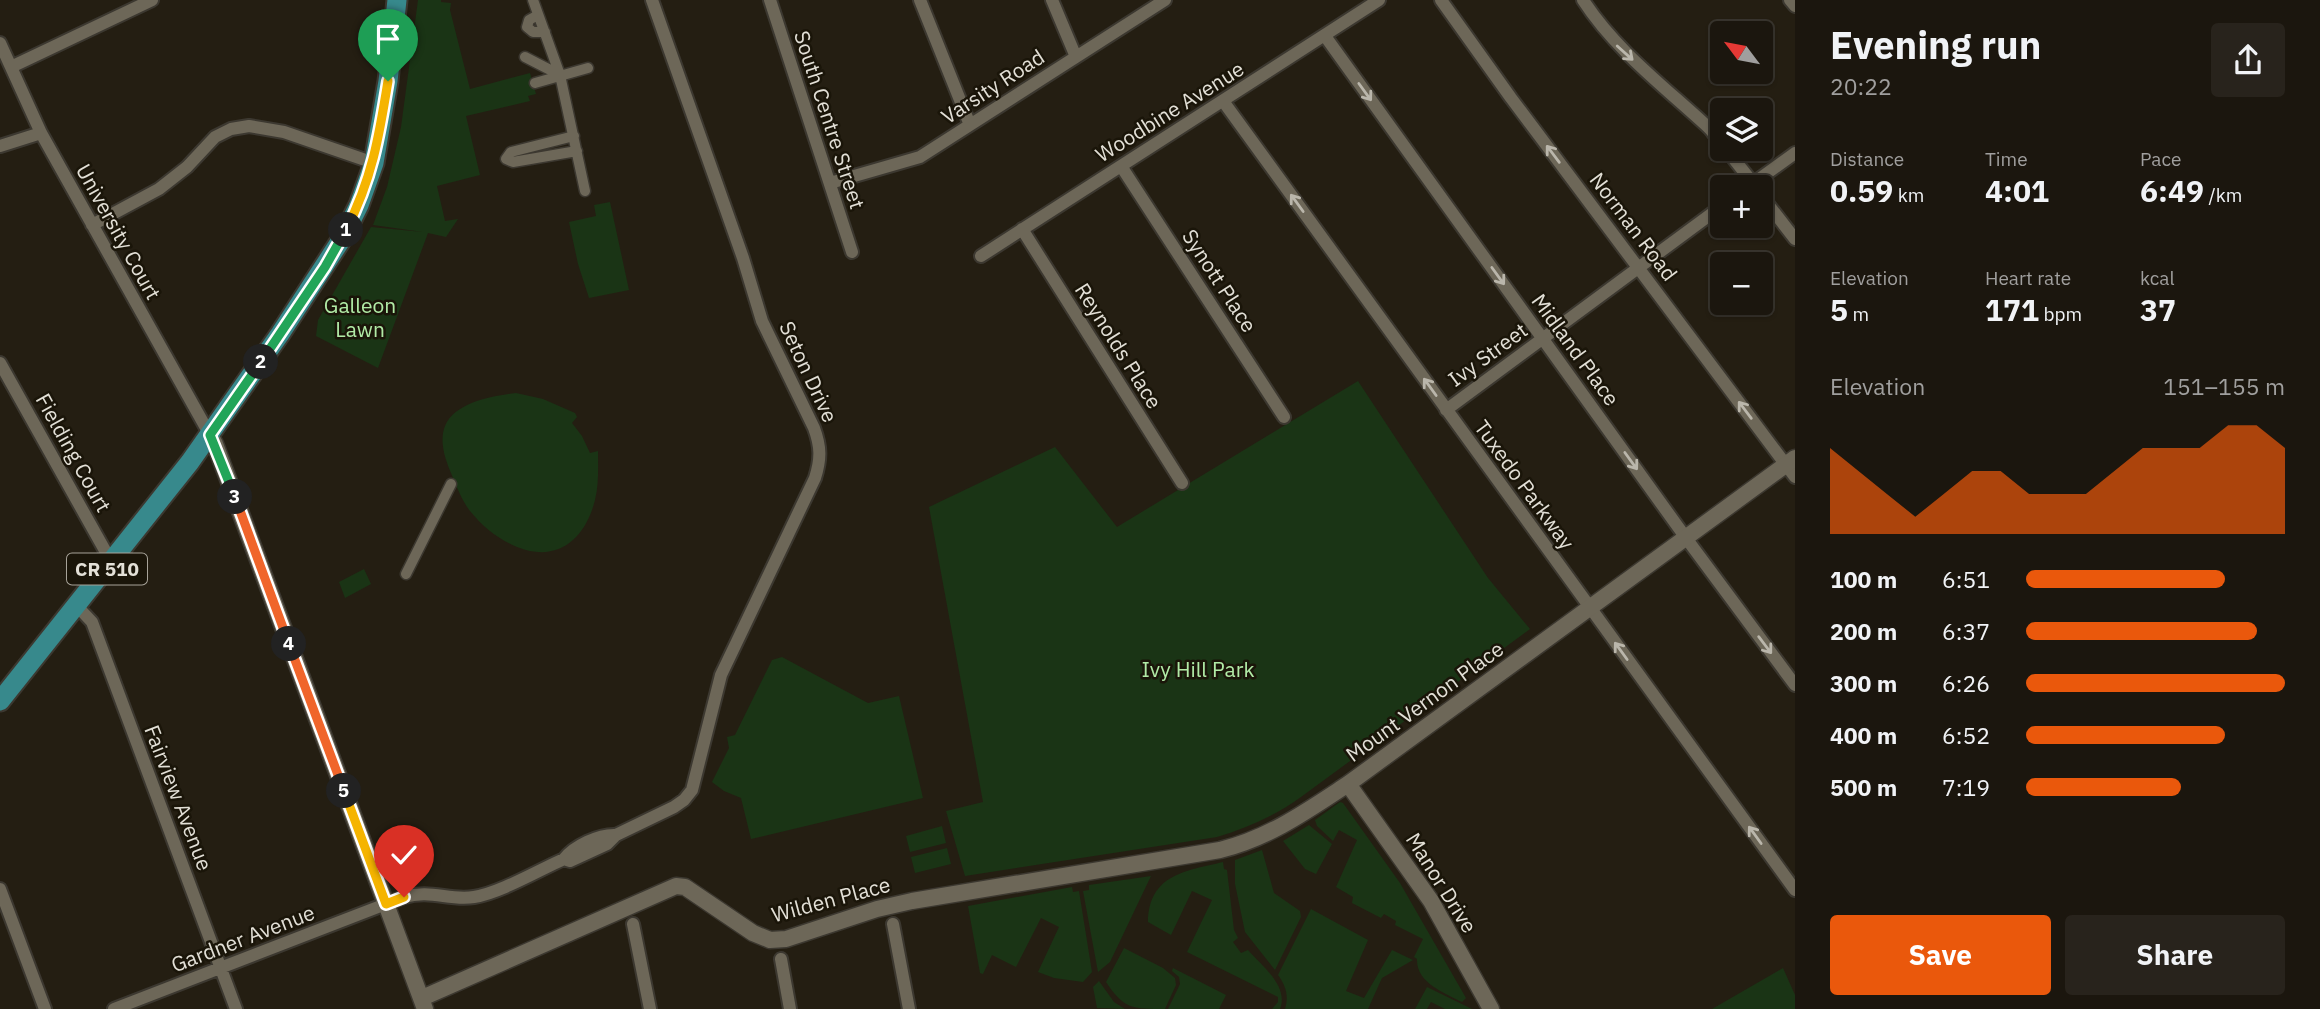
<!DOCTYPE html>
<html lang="en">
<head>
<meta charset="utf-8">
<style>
  body { margin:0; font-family:"IBM Plex Sans",sans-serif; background:#28231c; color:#f1f3f6; height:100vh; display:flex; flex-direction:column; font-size:26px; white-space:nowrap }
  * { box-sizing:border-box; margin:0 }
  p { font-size:23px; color:#a09f9e }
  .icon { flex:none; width:38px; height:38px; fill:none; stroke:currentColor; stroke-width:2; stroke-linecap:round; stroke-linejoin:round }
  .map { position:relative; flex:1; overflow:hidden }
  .details { display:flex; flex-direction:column; background:#1b160e; width:525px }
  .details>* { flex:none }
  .needle { width:46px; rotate:302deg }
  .fabs { position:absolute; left:1710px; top:21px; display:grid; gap:14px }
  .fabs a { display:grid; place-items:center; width:63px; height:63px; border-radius:7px; background:#1b160e; box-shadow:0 2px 5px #0004,0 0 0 2px #39352e; font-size:35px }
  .pin { position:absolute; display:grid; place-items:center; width:60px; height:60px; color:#fff; margin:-72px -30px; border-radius:50% 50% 50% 0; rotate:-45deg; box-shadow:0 0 7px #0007 }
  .pin .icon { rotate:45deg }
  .km { position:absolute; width:35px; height:35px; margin:-18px; border-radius:50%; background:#222; color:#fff; font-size:19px; line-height:35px; text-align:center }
  .round { display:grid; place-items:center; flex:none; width:74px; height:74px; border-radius:7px; background:#28231c }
  .summary { display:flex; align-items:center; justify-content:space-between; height:119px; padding:0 35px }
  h1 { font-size:38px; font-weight:800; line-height:52px }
  .metrics { display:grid; grid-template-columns:repeat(3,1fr); gap:10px; height:119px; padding:7px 35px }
  .metrics div { display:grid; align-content:center }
  .metrics b { font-size:30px; font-weight:800 }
  .metrics small { font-size:19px; font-weight:400 }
  .metrics p { font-size:19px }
  .chart { height:196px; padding:14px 35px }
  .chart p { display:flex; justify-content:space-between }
  .chart svg { width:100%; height:126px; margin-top:7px; fill:#ea580c; opacity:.7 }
  .action { display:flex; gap:14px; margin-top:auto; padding:14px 35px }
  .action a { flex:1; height:80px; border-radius:7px; background:#ea580c; color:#fff; font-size:28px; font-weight:800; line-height:80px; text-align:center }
  .action a+a { background:#28231c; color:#f1f3f6 }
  ul { padding:0 35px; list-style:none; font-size:23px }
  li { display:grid; grid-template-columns:112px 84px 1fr; align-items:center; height:52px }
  li i { height:18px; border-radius:9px; background:#ea580c }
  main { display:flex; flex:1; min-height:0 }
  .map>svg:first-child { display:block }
</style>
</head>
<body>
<main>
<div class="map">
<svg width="1795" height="1009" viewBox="0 0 1795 1009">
  <rect width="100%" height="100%" fill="#241e12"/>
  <path fill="#1a3415" d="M418,0H441V2L451,3L450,10L470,89L530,73L536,94L528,96L530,101L466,116L480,175L437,186L445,221L458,219L446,237L428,233L378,368L316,336L318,320L371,227L423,232L373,225L387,187L401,127Z
    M610,202L629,290L589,298L578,264L569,222L596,216L594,205Z
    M1358,381L1488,578L1530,629L1301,797C1275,816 1247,828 1217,837L965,876L946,811L983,802L929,507L1055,447L1117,527Z
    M516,393L543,399L575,413L577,417L572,423L582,436L590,453L598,451C598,467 599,484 595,500C585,540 557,563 517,547C498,539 483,527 470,511C462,501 456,485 451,473C445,459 439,441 445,426C455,402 493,396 516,393Z
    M364,569L371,584L345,598L339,582Z
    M782,657L868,703L899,696L923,798L751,839L741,798L724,791L712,782L729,748L727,737L735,735L772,660Z
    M1340,802L1343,803L1400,883L1466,998L1462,1002C1445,993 1416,983 1417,959L1414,957L1423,939L1395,925L1396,921L1384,914L1381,918L1352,903L1353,897L1336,887L1357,840L1339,830L1333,841L1317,826L1315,820Z
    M1309,825L1332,844L1316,874L1305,869L1283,841Z
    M942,826L946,843L910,852L906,836Z
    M947,848L951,864L915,873L911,857Z
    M1262,850L1274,893L1300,911L1301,917L1275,970L1245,932L1235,884V860Z
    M1223,862L1224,869L1227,870L1234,930L1238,938L1233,942L1241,953L1248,950C1262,966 1289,986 1280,1009H1272L1278,1002V997L1187,952L1212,900L1192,891L1171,935L1148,922C1149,874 1186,871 1223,862Z
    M1151,876L1110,962L1098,972L1083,891L1089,890V885Z
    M1072,887L1073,892L1079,891L1092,972L1083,982L1054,978L1038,972L1059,927L1041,918L1016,967L992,955L983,974L980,973L968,906Z
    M1311,909L1368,940L1346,991L1364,998L1392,950L1413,960L1382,978L1368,1009H1285C1289,996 1286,986 1278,975Z
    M1124,948L1163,968L1175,978L1176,985L1165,1009C1132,1009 1124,1009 1106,982Z
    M1173,968L1226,995L1219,1009H1168L1180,984L1179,977L1172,971Z
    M1783,968L1795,995V1009H1712Z
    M1099,981L1114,1002L1125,1009L1097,1008L1093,987Z
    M1427,987L1472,1009H1445L1431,1002L1427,1009H1415Z"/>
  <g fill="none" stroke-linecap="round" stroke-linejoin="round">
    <g stroke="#3c3830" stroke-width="13">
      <path id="pedestrian" d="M533,0L560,75L585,191
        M538,15L529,20L527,27L533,32H545
        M525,57L560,75
        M535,83L588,68
        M574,136L511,152L506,159L513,162L577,151
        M406,574L451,484"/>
    </g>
    <g stroke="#3c3830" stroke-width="16">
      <path id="minor" d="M770,0L852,252
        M920,0L970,125
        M1052,0L1076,57
        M1441,0L1511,98L1795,477
        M1583,0C1616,51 1666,88 1710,129L1722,144
        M1790,0L1795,6
        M1325,36L1686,538L1795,685
        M0,43L41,133L210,435
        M11,67L152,0
        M1223,101L1795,890
        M0,146L41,133
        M1726,149L1756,187
        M1121,166L1284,417
        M830,183L920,157L1165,0
        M1748,187L1795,153
        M1760,194L1795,239
        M92,225L159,189L187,167L215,137L231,129L249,126L284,132L374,163
        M1022,229L1182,483
        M981,256L1379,0
        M0,363L112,563
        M1446,410L1722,206
        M76,605L92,622L236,1009
        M564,859L570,861L607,844L616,835L674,807L684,800L692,790L721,675L815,478C821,459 821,447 814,428L762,321L743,258L652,0
        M0,889L45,1009
        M633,924L650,1009
        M893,924L909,1009
        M781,959L790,1009
        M114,1009L404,897C431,889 449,901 474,897C500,893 539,870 564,859C574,846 599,834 616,835"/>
    </g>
    <g stroke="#3c3830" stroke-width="19">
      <path id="tertiary" d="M210,435L215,444L425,1009
        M1348,784L1431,901L1491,1009
        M422,998L676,886L685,887L753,933L770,940L786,939L877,909L912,901L1220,850C1269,838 1307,811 1348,784L1795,458"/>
    </g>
    <g stroke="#3c3830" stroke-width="23">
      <path id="primary" d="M0,701L190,462L280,334L343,237L359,205L374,163L388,81L397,0"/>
    </g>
    <use href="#pedestrian" stroke="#6d6758" stroke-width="10"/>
    <use href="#minor" stroke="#6d6758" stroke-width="12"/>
    <use href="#tertiary" stroke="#6d6758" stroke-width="16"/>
    <use href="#primary" stroke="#37898c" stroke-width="19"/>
  </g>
  <defs><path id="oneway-shaft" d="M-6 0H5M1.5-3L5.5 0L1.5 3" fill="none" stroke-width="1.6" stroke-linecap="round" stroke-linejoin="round" transform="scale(1.75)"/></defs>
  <g stroke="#bab6ab">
    <use href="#oneway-shaft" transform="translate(1625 53) rotate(42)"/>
    <use href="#oneway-shaft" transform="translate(1365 92) rotate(54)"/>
    <use href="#oneway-shaft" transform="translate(1553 154) rotate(-127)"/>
    <use href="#oneway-shaft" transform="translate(1297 203) rotate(-126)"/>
    <use href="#oneway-shaft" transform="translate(1498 276) rotate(54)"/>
    <use href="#oneway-shaft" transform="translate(1430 387) rotate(-126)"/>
    <use href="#oneway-shaft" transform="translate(1745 410) rotate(-127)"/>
    <use href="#oneway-shaft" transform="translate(1631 461) rotate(54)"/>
    <use href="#oneway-shaft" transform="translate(1765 645) rotate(53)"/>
    <use href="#oneway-shaft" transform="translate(1621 651) rotate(-126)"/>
    <use href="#oneway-shaft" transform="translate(1755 835) rotate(-126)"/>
  </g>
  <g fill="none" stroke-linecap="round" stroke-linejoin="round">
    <g stroke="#fff" stroke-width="14">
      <path id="split-1" d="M346,230C372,179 379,137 388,81"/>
    </g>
    <g stroke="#fff" stroke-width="14">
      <path id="split-2" d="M261,362L325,267L346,230"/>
    </g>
    <g stroke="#fff" stroke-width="14">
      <path id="split-3" d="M235,497L210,435L261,362"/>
    </g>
    <g stroke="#fff" stroke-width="14">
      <path id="split-4" d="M235,497L289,644"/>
    </g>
    <g stroke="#fff" stroke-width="14">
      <path id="split-5" d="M289,644L344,791"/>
    </g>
    <g stroke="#fff" stroke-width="14">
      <path id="split-6" d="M344,791L386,904L404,897"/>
    </g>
    <use href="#split-1" stroke="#f5b400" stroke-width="9"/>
    <use href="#split-2" stroke="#22a559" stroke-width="9"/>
    <use href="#split-3" stroke="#22a559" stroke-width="9"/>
    <use href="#split-4" stroke="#f0652b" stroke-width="9"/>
    <use href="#split-5" stroke="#f0652b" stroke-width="9"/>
    <use href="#split-6" stroke="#f5b400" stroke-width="9"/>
  </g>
  <g text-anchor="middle" stroke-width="5" stroke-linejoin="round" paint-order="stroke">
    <rect fill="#1a1509" stroke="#a7a399" stroke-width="2" x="67" y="553.5" width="80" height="31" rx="5"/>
    <g font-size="19" font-weight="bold" fill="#e3e0d7">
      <text x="107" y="576">CR 510</text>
    </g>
    <g font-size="21" fill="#e3e0d7" stroke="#1a1509">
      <text transform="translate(993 87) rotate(-33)" y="7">Varsity Road</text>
      <text transform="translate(1170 112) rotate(-32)" y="7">Woodbine Avenue</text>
      <text transform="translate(829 120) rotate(72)" y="7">South Centre Street</text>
      <text transform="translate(1633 227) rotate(53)" y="7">Norman Road</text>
      <text transform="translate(118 232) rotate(61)" y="7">University Court</text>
      <text transform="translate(1219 281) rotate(57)" y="7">Synott Place</text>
      <text transform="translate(1118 346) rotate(58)" y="7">Reynolds Place</text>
      <text transform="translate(1575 350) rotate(54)" y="7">Midland Place</text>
      <text transform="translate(1488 355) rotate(-36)" y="7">Ivy Street</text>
      <text transform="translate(808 372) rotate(65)" y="7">Seton Drive</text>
      <text transform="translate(73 453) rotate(61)" y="7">Fielding Court</text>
      <text transform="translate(1524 485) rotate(54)" y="7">Tuxedo Parkway</text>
      <text transform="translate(1425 702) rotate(-36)" y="7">Mount Vernon Place</text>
      <text transform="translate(178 798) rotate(69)" y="7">Fairview Avenue</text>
      <text transform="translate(1441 883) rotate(58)" y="7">Manor Drive</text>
      <text transform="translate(831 900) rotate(-15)" y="7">Wilden Place</text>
      <text transform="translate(243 939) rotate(-21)" y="7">Gardner Avenue</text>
    </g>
    <g font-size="21" fill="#b1eba6" stroke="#1a1509">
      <text x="360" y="313">Galleon<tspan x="360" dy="24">Lawn</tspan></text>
      <text x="1198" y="677">Ivy Hill Park</text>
    </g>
  </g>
</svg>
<div class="fabs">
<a><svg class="needle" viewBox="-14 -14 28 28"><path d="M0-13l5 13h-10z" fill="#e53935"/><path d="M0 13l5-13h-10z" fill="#a09f9e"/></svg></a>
<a><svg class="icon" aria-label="layers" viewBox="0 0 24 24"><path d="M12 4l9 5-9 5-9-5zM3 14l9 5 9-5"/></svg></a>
<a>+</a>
<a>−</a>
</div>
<div class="pin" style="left:388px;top:81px;background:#1e9e55"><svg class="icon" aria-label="arrive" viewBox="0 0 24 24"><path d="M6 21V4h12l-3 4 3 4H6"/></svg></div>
<div class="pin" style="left:404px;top:897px;background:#d93025"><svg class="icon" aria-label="check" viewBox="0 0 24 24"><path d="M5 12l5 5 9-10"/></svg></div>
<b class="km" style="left:346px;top:230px">1</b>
<b class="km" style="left:261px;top:362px">2</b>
<b class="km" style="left:235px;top:497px">3</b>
<b class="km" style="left:289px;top:644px">4</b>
<b class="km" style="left:344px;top:791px">5</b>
</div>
<section class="details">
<div class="summary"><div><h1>Evening run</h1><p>20:22</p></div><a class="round"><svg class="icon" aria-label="share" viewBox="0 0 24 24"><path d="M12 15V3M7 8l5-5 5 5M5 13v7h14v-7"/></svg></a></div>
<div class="metrics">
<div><p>Distance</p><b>0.59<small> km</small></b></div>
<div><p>Time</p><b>4:01</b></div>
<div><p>Pace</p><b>6:49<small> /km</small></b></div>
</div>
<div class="metrics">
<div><p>Elevation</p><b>5<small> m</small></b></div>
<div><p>Heart rate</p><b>171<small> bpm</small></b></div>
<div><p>kcal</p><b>37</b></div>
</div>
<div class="chart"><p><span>Elevation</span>151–155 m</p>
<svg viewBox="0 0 160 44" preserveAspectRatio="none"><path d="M0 44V14L10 22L20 30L30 38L40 30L50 22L60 22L70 30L80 30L90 30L100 22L110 14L120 14L130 14L140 6L150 6L160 14V44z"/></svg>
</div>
<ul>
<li><b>100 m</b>6:51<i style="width:77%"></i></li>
<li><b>200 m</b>6:37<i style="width:89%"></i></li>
<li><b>300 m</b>6:26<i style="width:100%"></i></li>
<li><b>400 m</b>6:52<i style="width:77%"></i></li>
<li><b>500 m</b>7:19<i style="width:60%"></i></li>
</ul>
<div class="action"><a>Save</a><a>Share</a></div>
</section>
</main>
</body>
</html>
